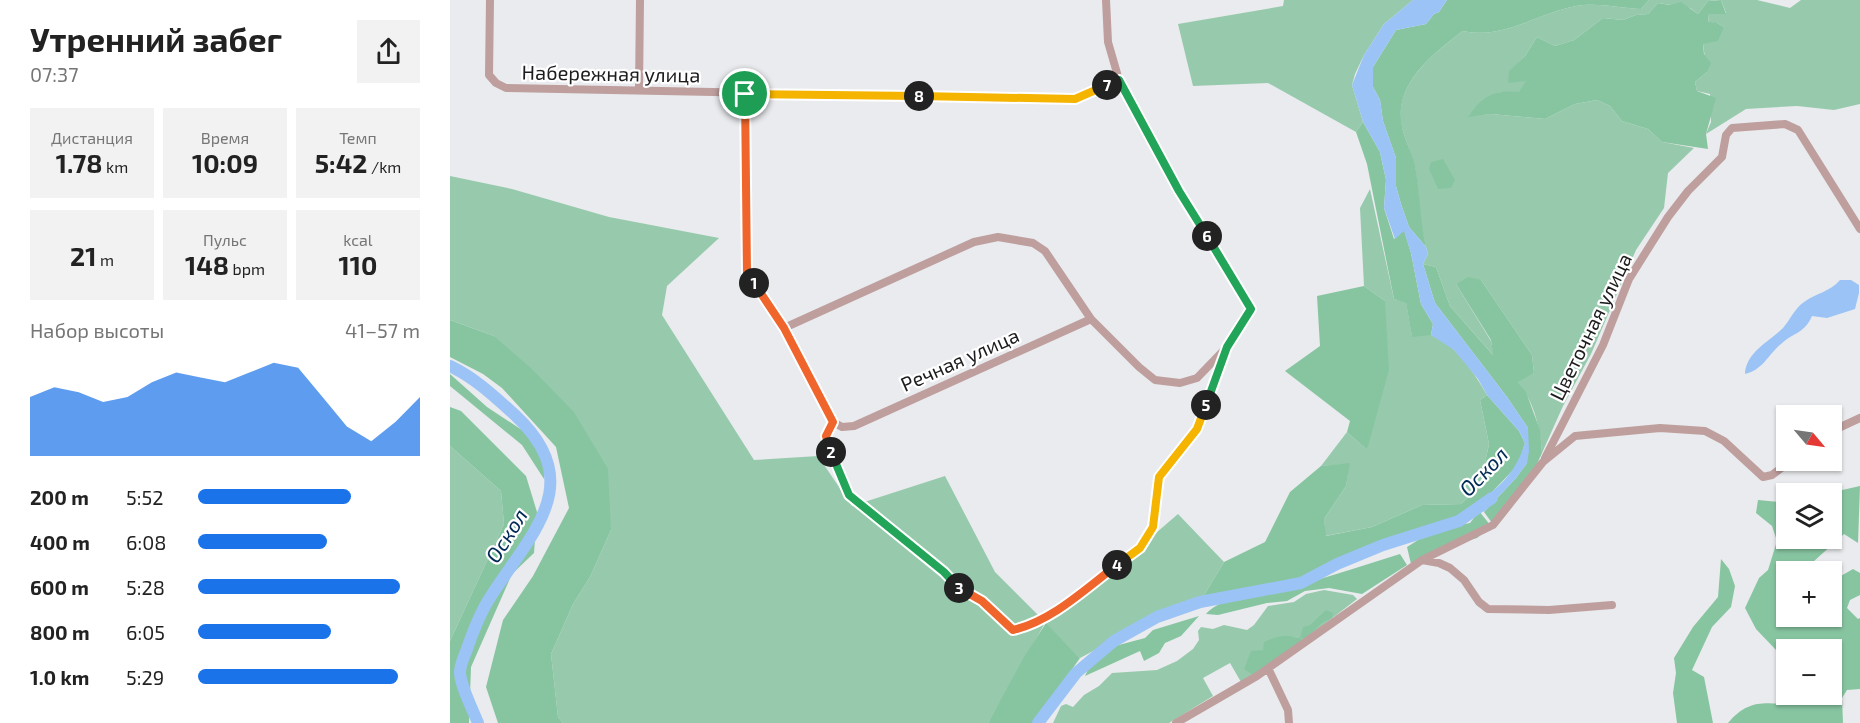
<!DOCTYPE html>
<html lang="ru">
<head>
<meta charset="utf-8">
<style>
  body { margin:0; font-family:"Exo 2",sans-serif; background:#f2f2f2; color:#222; height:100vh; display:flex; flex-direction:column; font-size:22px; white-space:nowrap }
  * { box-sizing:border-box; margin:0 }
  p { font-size:20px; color:#767676 }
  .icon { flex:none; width:33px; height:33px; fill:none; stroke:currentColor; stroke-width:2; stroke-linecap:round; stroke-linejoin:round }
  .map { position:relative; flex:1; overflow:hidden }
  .details { display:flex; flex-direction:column; background:#fff; width:450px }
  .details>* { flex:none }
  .needle { width:39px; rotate:119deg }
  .buttons { position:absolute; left:1326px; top:405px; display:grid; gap:12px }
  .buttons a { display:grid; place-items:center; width:66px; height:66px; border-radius:0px; background:#fff; box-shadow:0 2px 4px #0004; font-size:30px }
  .pin { position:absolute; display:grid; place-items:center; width:51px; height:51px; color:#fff; margin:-26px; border:3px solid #fff; border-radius:50%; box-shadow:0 2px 6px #0007 }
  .km { position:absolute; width:30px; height:30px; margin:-15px; border-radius:50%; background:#222; color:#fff; font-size:16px; line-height:30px; text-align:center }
  .round { display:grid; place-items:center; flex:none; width:63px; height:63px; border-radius:0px; background:#f2f2f2 }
  .summary { display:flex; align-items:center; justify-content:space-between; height:102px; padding:0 30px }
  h1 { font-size:33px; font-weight:700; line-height:45px }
  .figures { display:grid; grid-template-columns:repeat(3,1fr); gap:9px; height:102px; padding:6px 30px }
  .figures div { display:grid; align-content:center; border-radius:0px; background:#f2f2f2; text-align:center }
  .figures b { font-size:26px; font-weight:700 }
  .figures small { font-size:16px; font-weight:400 }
  .figures p { font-size:16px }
  .chart { height:168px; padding:12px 30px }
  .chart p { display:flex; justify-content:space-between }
  .chart svg { width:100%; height:108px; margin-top:6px; fill:#1a73e8; opacity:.7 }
  ul { padding:0 30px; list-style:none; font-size:20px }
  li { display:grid; grid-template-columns:96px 72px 1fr; align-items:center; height:45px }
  li i { height:15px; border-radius:8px; background:#1a73e8 }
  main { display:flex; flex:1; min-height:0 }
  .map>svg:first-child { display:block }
</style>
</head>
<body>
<main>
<section class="details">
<div class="summary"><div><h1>Утренний забег</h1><p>07:37</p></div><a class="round"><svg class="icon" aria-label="share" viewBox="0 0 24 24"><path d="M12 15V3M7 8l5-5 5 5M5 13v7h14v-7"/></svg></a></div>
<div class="figures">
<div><p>Дистанция</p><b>1.78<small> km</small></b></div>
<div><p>Время</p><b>10:09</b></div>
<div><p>Темп</p><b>5:42<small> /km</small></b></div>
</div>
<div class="figures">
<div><b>21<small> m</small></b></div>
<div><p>Пульс</p><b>148<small> bpm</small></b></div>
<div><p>kcal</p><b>110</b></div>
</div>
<div class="chart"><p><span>Набор высоты</span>41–57 m</p>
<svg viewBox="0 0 160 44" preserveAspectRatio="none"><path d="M0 44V20L10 16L20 18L30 22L40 20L50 14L60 10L70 12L80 14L90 10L100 6L110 8L120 20L130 32L140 38L150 30L160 20V44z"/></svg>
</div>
<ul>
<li><b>200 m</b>5:52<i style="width:69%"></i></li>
<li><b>400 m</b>6:08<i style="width:58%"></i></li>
<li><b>600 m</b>5:28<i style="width:91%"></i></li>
<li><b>800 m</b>6:05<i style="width:60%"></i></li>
<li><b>1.0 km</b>5:29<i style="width:90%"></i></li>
</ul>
</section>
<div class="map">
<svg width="1410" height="723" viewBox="0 0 1410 723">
  <rect width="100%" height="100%" fill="#e9ebee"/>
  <path fill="#97caac" d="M834,0H963L934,24L914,55L905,74L902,85L913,122L906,132L818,83L743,86L728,24L833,6Z
    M1199,0H1269L1258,1L1248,14L1240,8L1208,3L1198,14L1186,15L1173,20L1153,18L1124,40L1105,46L1087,37L1075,56L1059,72L1077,81L1069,93C1044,89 1033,96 1019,116L1041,114L1095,119L1125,104L1147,100L1160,106L1172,121L1198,129L1212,142L1244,148L1218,173L1214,208L1186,250L1141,354L1113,406L1092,453C1090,427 1084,401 1067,381L1084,373L1082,355L1031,280L1006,284L1041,341L1044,356L1000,306L986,267L973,264L978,254C969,226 970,196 965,167C962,153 955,141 952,127C942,85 984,53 1013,31C1053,40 1088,13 1126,6C1146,2 1171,8 1191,9Z
    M1271,0H1307L1340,8L1351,0H1410V104L1384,110L1347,106L1296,109L1256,134L1261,122L1260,94L1247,91L1245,82L1257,72L1253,44L1274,27L1267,23H1258L1259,14L1276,13Z
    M0,176L62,189L159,217L269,238L217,286L212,315L304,460L368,456L402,506L495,476L545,572L595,622L613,613L728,514L774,562L750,602L707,617L630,658L595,623L538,723H113L108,717L101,654L123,604L140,577L161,530L44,336L0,320Z
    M920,189L944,299L956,302L962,336C968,336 976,334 981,335C1003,340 1027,377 1037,395L1030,400L1039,444L1030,486L1011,504L972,505L922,527L875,536L874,519L896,486L899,464L871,466L897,432L917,450L935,301L914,286L910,208Z
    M0,446L51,491L54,524L0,641Z
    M874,590L903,595L907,599L854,640L791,682L780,663L753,678L763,696L719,723H603L611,706L616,704L623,707L634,695L649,686L662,673L707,670L727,661L743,649L749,640L748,631L751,627L763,629L774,625L797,630L804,625L818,606L844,602L856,594Z"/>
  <path fill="#87c5a1" d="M997,0H1199L1191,9C1171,8 1146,2 1126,6C1088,13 1053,40 1013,31C984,53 943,84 952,126C954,139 962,152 965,165C970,192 970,220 976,247L959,227L951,204L946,186V158L933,121L930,100L923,87V67L946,30L976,24L984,14L989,12Z
    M1271,0L1276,14H1259L1258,22L1267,23L1274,27L1268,41L1253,44L1254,54L1261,63L1257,72L1245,82L1247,91L1266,98L1256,134L1258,149L1212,142L1198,129L1172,121L1160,106L1147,100L1125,104L1095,119L1041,114L1018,117C1033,95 1043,90 1069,92L1076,81L1058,83L1059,71L1075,56L1087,37L1105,46L1124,40L1153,18L1173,20L1186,15L1198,14L1208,3L1220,5L1231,2L1248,14L1258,1Z
    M913,122L930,152L936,180L934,208L944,239L954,230L961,253L971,304L983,324L981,335L962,337L956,303L944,299L917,164L906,132Z
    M993,159L1005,180L1001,188L988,189L979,169L981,162Z
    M973,264L986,267L1000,306L1043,355L1041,340L1006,284L1018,277L1031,280L1082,355L1084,373L1068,382L1076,392L1090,430L1092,453L1081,477L1042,523L1034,512L1066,478L1077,463L1078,428L1057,397L985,303Z
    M914,286L935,301L939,370L917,450L897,432L900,421L835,371L870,346L867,296Z
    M0,320L44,336L82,369L124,412L158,469L161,530L140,577L123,604L101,654L108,717L113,723H48L36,687L53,620L83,576L119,508L106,447L52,388L33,374L0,357Z
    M0,374L37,407L78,434L94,460V479L72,445L0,386Z
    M1037,395L1069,431L1075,443L1068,465L1043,491L1009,521L933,545L887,564L851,583L750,602L774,562L815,542L840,492L871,466L900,463L896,486L874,519L876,536L922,527L972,505L1011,504L1030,486L1039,444L1030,400Z
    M0,407L11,411L76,476L87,512L84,553L62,574L21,667L19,723H0V641L54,524L51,491L0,446Z
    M1410,486L1408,543L1394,534L1363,562L1359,571L1336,572V616H1382V581L1403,569L1410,573V595L1400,600L1397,608L1408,619L1410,618V689L1397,690L1392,698L1393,723H1278C1296,702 1309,702 1335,704L1340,695L1382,694V650H1336V664L1326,650L1306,629L1295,608L1309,578L1318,570L1327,541L1322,526L1306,513L1308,500L1329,502L1336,508V538H1382V494L1379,493Z
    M1029,511L1041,526L1027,538L1000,546L961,564L957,547L984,530L1020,523Z
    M950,554L957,565L912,594L879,588L855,591L837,601L817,603L768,615L756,614C773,594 826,591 852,584C885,575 917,564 950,554Z
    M1271,559L1279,569L1285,586L1281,607L1262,627L1242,670L1254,677L1263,723H1227L1223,693L1226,673L1224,658L1243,627L1268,597Z
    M876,610L883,613L882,618L872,623L856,638H852L848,645L803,675L794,669L801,651L813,650L814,642C824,637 836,633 846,638H850L853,627L860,625Z
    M749,616L731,636L715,643L709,653L694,661L690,651L635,676L640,665L665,646L695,638L703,630Z
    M596,623L630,658L584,723H538L574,657Z"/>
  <path fill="#9bc3f5" d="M963,0H997L989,12L984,14L976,24L946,30L923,67V87L930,100L933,121L946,158V186L951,204L959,227L976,247L978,254L973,264L985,303L1057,397L1078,428L1079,451L1077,463L1066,478L1034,512L1027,503C1051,486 1066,472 1075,443L1069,431L1037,395L1028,379L1004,350L981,335L983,324L971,304L961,253L954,231L945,239L934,208L936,180L930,152L913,122L902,85L914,55L934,24Z
    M1390,280H1401L1409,285V293L1405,309L1377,318L1362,316C1354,334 1344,332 1331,344C1318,355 1313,370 1295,374C1296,352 1320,341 1333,328C1340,320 1345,308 1354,302C1366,293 1380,292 1390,280Z"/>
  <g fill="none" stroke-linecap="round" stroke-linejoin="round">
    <path stroke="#9bc3f5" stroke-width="12" d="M0,366C25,378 44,396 65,415C138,483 82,532 41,596C31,611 24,629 18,646C16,653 10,664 10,672C10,685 23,710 28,723
      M588,723L626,673L664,641L707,617L750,602L851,583L887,564L933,545L1009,521L1042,498"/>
    <path stroke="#be9f9e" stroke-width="8" d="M40,0L39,75L46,83L56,88L625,99L669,80
      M189,90L190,0
      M295,94L297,273L334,328L383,422L392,427L404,426L641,319
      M334,328L524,242L548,237L583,243L595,251L641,319L689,367L705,380L730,383L747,378L774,350
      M383,422L376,436L384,461L399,496L493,572L507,587L532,601L563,630L580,626L604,612L690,548L703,527L709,477L747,429L777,347L801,309L729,191L669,80L658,42L656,0
      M1382,431L1410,418
      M1095,458L1153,345L1179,279L1218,217L1238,191L1272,157L1276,135L1282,128L1335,124L1348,130L1410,229
      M972,560L989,563L1000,568L1014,580L1029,602L1038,609L1099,610L1162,605
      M818,668L838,710L839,723
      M726,723L807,676L972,560L1043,525L1093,462L1125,436L1210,428L1255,431L1274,441L1313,477L1322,475L1342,460"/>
  </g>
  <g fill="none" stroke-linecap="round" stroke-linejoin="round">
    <g stroke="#fff" stroke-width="12">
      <path id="split-1" d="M295,94L297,273L304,283"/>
    </g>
    <g stroke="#fff" stroke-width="12">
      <path id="split-2" d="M304,283L334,328L383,422L376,436L381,452"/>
    </g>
    <g stroke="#fff" stroke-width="12">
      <path id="split-3" d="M381,452L399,495L494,572L509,588"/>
    </g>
    <g stroke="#fff" stroke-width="12">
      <path id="split-4" d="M509,588L532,601L563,630C602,621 635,589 667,565"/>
    </g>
    <g stroke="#fff" stroke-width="12">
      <path id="split-5" d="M667,565L690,548L703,527L709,477L747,429L756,405"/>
    </g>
    <g stroke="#fff" stroke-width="12">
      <path id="split-6" d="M756,405L777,347L801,309L757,236"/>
    </g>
    <g stroke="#fff" stroke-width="12">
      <path id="split-7" d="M657,85L669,80L729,191L757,236"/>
    </g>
    <g stroke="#fff" stroke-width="12">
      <path id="split-8" d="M469,96L625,99L657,85"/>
    </g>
    <g stroke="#fff" stroke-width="12">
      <path id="split-9" d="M295,94L469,96"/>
    </g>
    <use href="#split-1" stroke="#f0652b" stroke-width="8"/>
    <use href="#split-2" stroke="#f0652b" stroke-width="8"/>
    <use href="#split-3" stroke="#22a559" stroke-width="8"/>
    <use href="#split-4" stroke="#f0652b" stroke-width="8"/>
    <use href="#split-5" stroke="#f5b400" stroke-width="8"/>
    <use href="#split-6" stroke="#22a559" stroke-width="8"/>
    <use href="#split-7" stroke="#22a559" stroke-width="8"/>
    <use href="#split-8" stroke="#f5b400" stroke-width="8"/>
    <use href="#split-9" stroke="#f5b400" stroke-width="8"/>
  </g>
  <g text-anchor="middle" stroke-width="4.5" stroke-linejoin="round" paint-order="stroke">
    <g font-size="20" fill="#1c1c1e" stroke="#fff">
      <text transform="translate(161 74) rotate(1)" y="7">Набережная улица</text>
      <text transform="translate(1141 327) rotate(-64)" y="7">Цветочная улица</text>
      <text transform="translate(510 360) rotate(-24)" y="7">Речная улица</text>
    </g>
    <g font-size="21" font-style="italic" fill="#012a56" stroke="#fff">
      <text transform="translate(1034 472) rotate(-46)" y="7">Оскол</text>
      <text transform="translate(57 536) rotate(-58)" y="7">Оскол</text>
    </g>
  </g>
</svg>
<div class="buttons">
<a><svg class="needle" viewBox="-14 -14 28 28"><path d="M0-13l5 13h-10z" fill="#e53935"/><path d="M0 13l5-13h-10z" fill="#767676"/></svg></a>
<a><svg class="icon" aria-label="layers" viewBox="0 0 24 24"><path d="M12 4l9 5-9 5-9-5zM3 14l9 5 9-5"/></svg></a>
<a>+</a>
<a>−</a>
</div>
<div class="pin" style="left:295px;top:94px;background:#1e9e55"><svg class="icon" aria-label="arrive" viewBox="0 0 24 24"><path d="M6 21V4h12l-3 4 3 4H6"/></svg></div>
<b class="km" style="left:304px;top:283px">1</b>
<b class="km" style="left:381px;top:452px">2</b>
<b class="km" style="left:509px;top:588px">3</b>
<b class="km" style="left:667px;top:565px">4</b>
<b class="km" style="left:756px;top:405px">5</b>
<b class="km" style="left:757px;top:236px">6</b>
<b class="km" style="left:657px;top:85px">7</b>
<b class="km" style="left:469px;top:96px">8</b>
</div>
</main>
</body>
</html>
